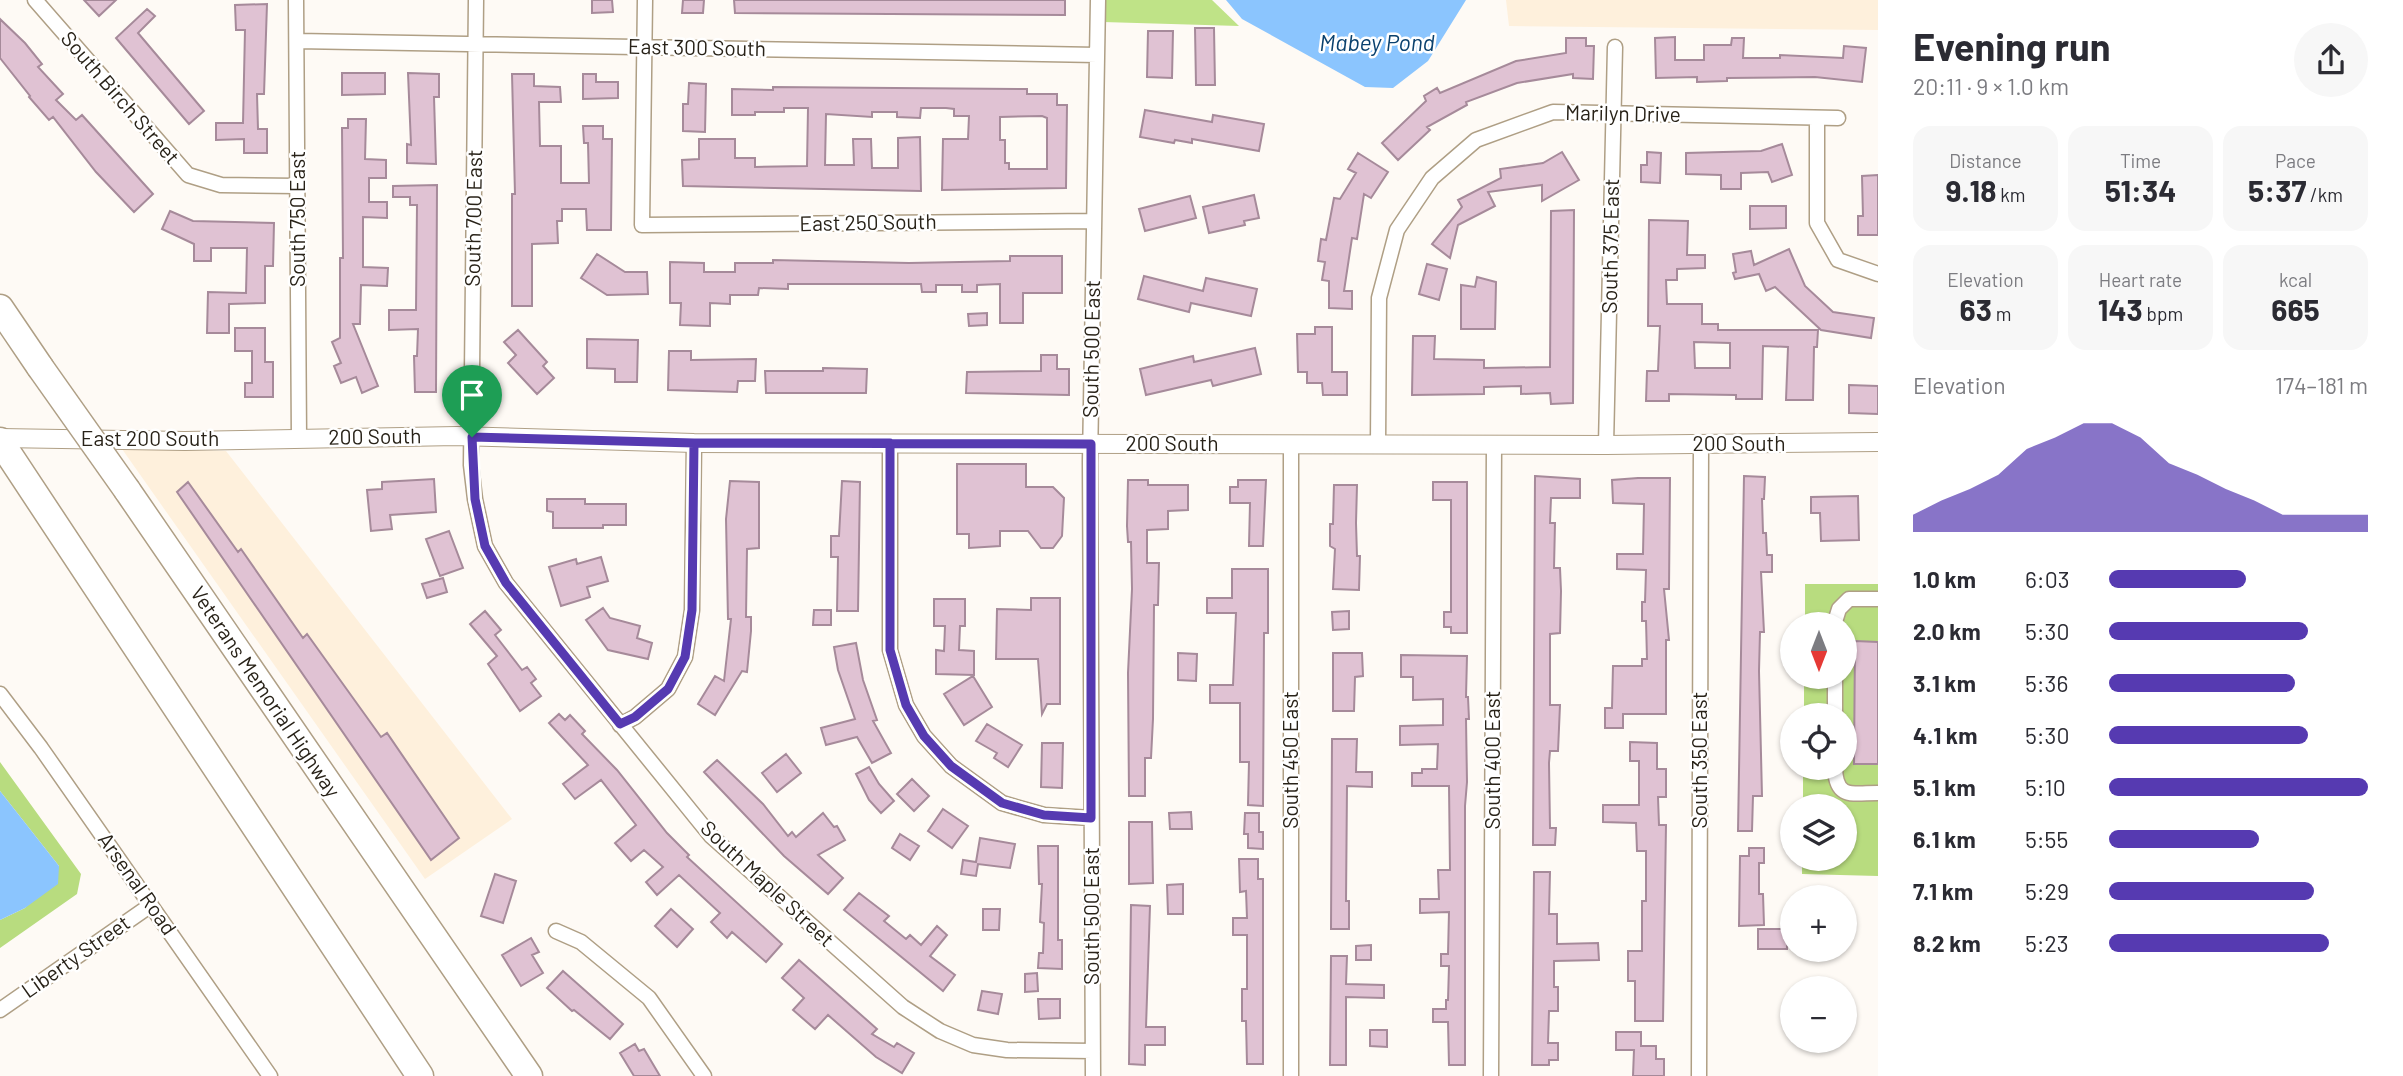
<!DOCTYPE html>
<html lang="en">
<head>
<meta charset="utf-8">
<style>
  body { margin:0; font-family:Barlow,sans-serif; background:#f7f7f7; color:#2b2b33; height:100vh; display:flex; flex-direction:column; font-size:26px; white-space:nowrap }
  * { box-sizing:border-box; margin:0 }
  p { font-size:23px; color:#7c7c81 }
  .icon { flex:none; width:38px; height:38px; fill:none; stroke:currentColor; stroke-width:2; stroke-linecap:round; stroke-linejoin:round }
  .map { position:relative; flex:1; overflow:hidden }
  .side { display:flex; flex-direction:column; background:#fff; width:525px }
  .side>* { flex:none }
  .needle { width:46px; rotate:180deg }
  .controls { position:absolute; left:1780px; top:612px; display:grid; gap:14px }
  .controls a { display:grid; place-items:center; width:77px; height:77px; border-radius:50%; background:#fff; box-shadow:0 2px 5px #0004; font-size:35px }
  .pin { position:absolute; display:grid; place-items:center; width:60px; height:60px; color:#fff; margin:-72px -30px; border-radius:50% 50% 50% 0; rotate:-45deg; box-shadow:0 0 7px #0007 }
  .pin .icon { rotate:45deg }
  .round { display:grid; place-items:center; flex:none; width:74px; height:74px; border-radius:37px; background:#f7f7f7 }
  .head { display:flex; align-items:center; justify-content:space-between; height:119px; padding:0 35px }
  h1 { font-size:38px; font-weight:700; line-height:52px }
  .figures { display:grid; grid-template-columns:repeat(3,1fr); gap:10px; height:119px; padding:7px 35px }
  .figures div { display:grid; align-content:center; border-radius:18px; background:#f7f7f7; text-align:center }
  .figures b { font-size:30px; font-weight:700 }
  .figures small { font-size:19px; font-weight:400 }
  .figures p { font-size:19px }
  .chart { height:196px; padding:14px 35px }
  .chart p { display:flex; justify-content:space-between }
  .chart svg { width:100%; height:126px; margin-top:7px; fill:#563ab1; opacity:.7 }
  ul { padding:0 35px; list-style:none; font-size:23px }
  li { display:grid; grid-template-columns:112px 84px 1fr; align-items:center; height:52px }
  li i { height:18px; border-radius:9px; background:#563ab1 }
  main { display:flex; flex:1; min-height:0 }
  .map>svg:first-child { display:block }
</style>
</head>
<body>
<main>
<div class="map">
<svg width="1878" height="1076" viewBox="0 0 1878 1076">
  <rect width="100%" height="100%" fill="#fefaf5"/>
  <path fill="#fef0dc" d="M1506,0H1878V30L1509,26Z
    M122,449L226,451L512,819L425,879Z"/>
  <path fill="#bfe387" d="M1104,0H1212L1239,26L1103,22Z"/>
  <path fill="#b8dc7f" d="M1805,584H1878V876L1802,874V859H1844V807H1803V768H1844V716H1804V677H1844V625H1805Z
    M0,762L81,874L77,894L0,948V920L25,908L59,866L0,791Z"/>
  <path fill="#8bc5fe" d="M1226,0H1466L1428,61L1393,88L1365,87L1242,19Z
    M0,791L59,866L58,884L25,908L0,920Z"/>
  <path fill="#e0c2d3" stroke="#a68a9a" stroke-width="2" fill-rule="evenodd" d="M84,0H116L99,16Z
    M592,0H612L613,12L592,13Z
    M683,0H704L703,13H682Z
    M734,0H1065V15L735,13Z
    M267,4L264,94H257L258,129H267V153H244V139L216,140V123H243L245,30H236L235,5Z
    M147,9L155,16L138,33L204,111L189,124L116,38Z
    M0,19L25,43L42,64L38,67L63,94L56,100L76,120L82,115L153,194L134,212L96,172L53,117L49,120L29,97L30,96L0,58Z
    M1195,28H1214L1215,85H1196Z
    M1148,31H1173L1172,78L1147,77Z
    M1675,37V60H1704V45H1731L1732,38H1744L1743,58H1780V55L1843,58L1844,46L1866,48L1862,82L1815,77L1727,78V81L1697,82V77L1656,78L1655,38Z
    M1566,38H1586V46H1594L1593,79L1573,78V74L1517,83L1466,102L1467,105L1427,127L1430,130L1398,160L1382,143L1426,101L1424,96L1437,88L1440,93L1516,61L1566,53Z
    M342,73H385V94L342,95Z
    M408,73L439,74V97H434L436,164L407,163V144L411,145Z
    M512,74H534V86L560,87L561,102H539L540,146H561V183H589L588,143H584L583,126H603V139H612L611,230H587L586,209H562V221H557L558,243L532,244V306H512V194H515Z
    M583,74H596V82H618V98L583,99Z
    M689,83L706,84L705,132L683,131V104H688Z
    M773,87L1027,89V94H1057V105H1067L1066,188L942,190L943,139H968L969,116H954V109L946,108H921L920,118L897,117V112H872V117L826,114L825,165H854L853,139H871L872,168H898V138L920,137L921,191L683,186L682,160L699,159V139H735V158H755V167L807,166L808,108H784V112H755V115H732V89L773,90ZM1042,116L1047,118V169H1009V163H1005V140H1000V117Z
    M1145,110L1212,122L1213,115L1264,124L1259,151L1192,139V143L1175,140L1174,143L1140,137Z
    M348,119H366L365,159L386,160V178H369V202H387V218L363,217V267L388,268L387,286L361,285L360,324H353L378,386L362,393L356,377L341,383L334,366L341,363L332,342L340,338V258H343L342,128H348Z
    M1782,144L1792,175L1772,182L1768,172L1741,173V189H1721V175L1686,174V153L1761,151Z
    M1562,152L1579,180L1542,201V185L1488,192L1495,206L1458,225L1450,258L1432,244L1462,207L1458,200L1501,178L1500,169L1543,163Z
    M1647,152L1661,153L1660,183L1641,182V165H1647Z
    M1358,153L1388,172L1371,198L1364,194L1357,239L1352,238L1344,291H1352V309L1329,308V281L1322,280L1325,262L1318,261L1321,239L1326,240L1334,198L1340,199L1356,173L1348,169Z
    M1878,175V235H1858V216H1863L1862,176Z
    M437,185L436,392H415L414,356H417L418,329L389,330V310H416L417,205H410V197H393V186Z
    M1254,195L1259,218L1244,221L1245,225L1209,233L1203,207Z
    M1190,196L1196,218L1145,231L1139,209Z
    M1750,206H1786V228L1750,229Z
    M1574,210L1573,403L1551,404L1550,393L1521,394V386L1484,387V394L1412,395L1413,336H1435L1434,359L1484,360V368L1550,367L1551,211Z
    M170,211L193,221L274,223L273,266H265V303L229,304V333H207L208,292L246,293L247,248H211V261H194V244L162,229Z
    M1649,220L1688,221L1687,255H1705V268L1677,269V280H1666L1667,304H1702V324H1718V330H1818L1817,347H1814L1813,400H1786L1788,347L1763,346L1762,399H1736V395L1669,394V401H1646L1647,371H1658L1660,326H1648ZM1694,342L1730,343V368H1695Z
    M1789,249L1805,286L1833,312L1874,318L1871,338L1821,330L1775,287L1766,291L1759,274L1735,279L1733,273L1736,272L1733,254L1751,251L1754,265Z
    M597,254L625,272H647L648,294L607,295L581,278Z
    M1010,256H1062V293H1023V323H1000V284L977,285V292H962V285H936V292H922L921,284H788V289L759,288L758,295H730V304L710,303V326L680,325L681,303H670V262L704,263V272H735V263H773V260L909,263L1010,261Z
    M1427,264L1447,269L1439,300L1419,294Z
    M1144,276L1203,291L1206,278L1257,289L1251,316L1191,303L1189,312L1138,299Z
    M1477,277L1496,282L1495,329H1461V285L1475,287Z
    M987,313V325L969,326L968,314Z
    M1315,327H1332V372H1347V395H1323L1322,383H1307V372H1298L1297,334H1315Z
    M235,328H265V362H273V397H245V383H252V351H235Z
    M518,330L547,362L543,366L554,378L537,394L508,363L516,355L504,342Z
    M587,339L638,340L637,382H615V369L587,368Z
    M1255,348L1261,374L1213,386L1211,380L1146,395L1140,369L1193,356L1194,362Z
    M669,351H691V360L756,359L755,381H738L737,392L668,390Z
    M1041,355H1057V369H1069V395L966,393L967,372L1041,371Z
    M823,368L867,369L866,393H766L765,371H823Z
    M1849,385L1878,386V414L1849,413Z
    M957,464H1026V487H1053L1064,498L1062,536L1053,548H1041L1028,531H1000V546L969,548V534H957Z
    M1535,476L1580,479V498H1551L1550,523H1555L1554,568H1560L1561,591L1560,633L1550,634V705H1560L1558,751H1550L1549,763L1550,828H1556L1555,845H1533Z
    M1744,476L1765,477L1764,499H1762L1763,533H1766L1767,555H1772V572H1761L1764,632H1760L1759,671L1762,796H1753L1752,831H1738Z
    M1638,478H1670L1669,589H1664L1669,640H1666V714H1623V728H1605V708H1612L1613,666H1642V659H1647L1646,621H1642V602H1645L1646,570L1617,569V554H1643L1644,504L1613,503L1612,480Z
    M434,479L436,512L390,515L392,529L371,531L367,490L382,489V482Z
    M1128,480H1148V485H1188V510L1168,511V529L1147,530V563H1159L1158,605H1154L1153,719L1151,758H1145V796H1129L1128,673L1132,589L1131,542H1128L1127,526Z
    M1238,480H1266L1263,546H1249L1250,503H1230V487H1238Z
    M730,481L759,482V548L747,549L746,617H751V631L747,672L742,671L715,715L698,704L715,676L724,681L731,619H728L726,519Z
    M842,481L860,482L858,611H837L838,557H831V536H839Z
    M188,482L238,552L241,549L303,638L307,634L381,737L387,733L459,838L431,860L177,492Z
    M1433,482H1467V633H1451V627H1444V612H1451V500H1433Z
    M1334,485H1357L1356,523L1357,556H1360L1359,590L1333,589L1335,549L1330,546V524H1333Z
    M1858,496L1859,540L1821,541L1820,513H1811V497Z
    M547,499H585V504H626V525H603V528H553V512L547,511Z
    M449,531L463,568L440,576L426,539Z
    M601,557L608,581L587,587L590,597L561,606L549,567L576,559L577,564Z
    M1232,569H1268V633H1264L1263,806L1248,805L1249,762H1240V703H1210V685H1233L1236,613H1207V598H1232Z
    M443,578L447,592L427,598L422,584Z
    M1031,598H1060V704H1047L1042,714L1038,659H996L997,609L1031,610Z
    M934,599H965V626H960L959,650L974,651V675L936,674V650L944,651L945,626H934Z
    M603,608L610,618L640,626L637,638L652,643L648,659L608,650L586,620Z
    M814,610H831V625H813Z
    M485,611L501,630L495,635L522,670L527,667L536,679L531,683L541,696L520,711L488,664L497,656L470,624Z
    M1349,611V629L1333,630L1332,612Z
    M1855,641L1878,642V764H1854Z
    M856,643L863,680L877,720L873,721L891,753L872,763L857,737L826,745L821,728L855,719L838,670L834,647Z
    M1178,653L1197,654L1196,681L1178,680Z
    M1333,653H1362L1363,676L1355,677L1354,711H1333Z
    M1401,655L1467,656L1466,697H1468L1469,719H1466L1467,782L1465,806V1065H1449L1448,1022H1433V1009H1446V1000H1448L1449,966H1441V954H1448L1449,912L1420,913V899H1439L1438,870H1450L1449,786H1412V773H1422V769H1437L1438,744L1400,745V726L1443,725V699L1413,700V677H1401Z
    M973,676L992,707L964,725L944,694Z
    M559,714L565,720L570,715L585,731L582,734L617,770L667,833L689,855L687,857L782,944L766,962L732,932L727,938L711,922L720,913L679,875L657,895L646,882L663,867L644,850L631,861L615,843L636,825L601,780L575,799L563,784L588,765L549,723Z
    M987,724L1022,745L1008,767L994,758L997,753L976,741Z
    M1332,739H1357L1356,772H1372V787L1347,786L1346,901H1349V929H1331Z
    M1630,742L1657,743V769H1666V797H1658L1659,825H1666L1663,1021H1635V981H1628V951H1642V901H1646V851H1637L1636,823L1603,822V805H1639V761H1630Z
    M1042,743H1063L1062,788L1041,787Z
    M786,754L801,773L777,792L762,773Z
    M717,760L763,804L788,836L792,832L796,837L823,813L834,827L837,826L845,840L818,855L843,878L828,894L784,856L704,772Z
    M869,767L879,784L894,801L881,813L869,800L856,774Z
    M912,779L929,796L914,811L897,794Z
    M943,809L968,826L952,848L928,831Z
    M1191,812L1192,829H1170L1169,813Z
    M1245,813H1259V832H1263V849L1248,848V834H1244Z
    M1129,822H1152L1153,883L1129,884Z
    M900,834L919,846L910,860L892,848Z
    M980,838L1015,844L1010,868L978,864L976,876L961,874L963,860L976,862Z
    M1038,846H1058V940H1062V969L1038,968L1039,953H1043L1044,923L1040,922L1042,884H1039Z
    M1749,848H1764V863H1759V894H1763L1764,925L1739,926L1740,856H1749Z
    M1239,859H1258V879H1263V1064H1247L1246,1021H1242V989H1247V935H1233V918H1247L1246,891L1240,892Z
    M1534,872H1550L1549,914H1557V944L1598,943L1599,960L1554,961V987H1558V1011H1549L1548,1043H1558V1060H1549V1065H1532Z
    M495,874L516,881L503,923L481,916Z
    M1183,884V914H1168L1167,885Z
    M859,893L889,916L884,921L906,939L910,935L921,945L937,926L947,935L930,956L955,975L943,991L844,910Z
    M1131,905L1150,906L1146,1027H1165V1045H1145V1065L1129,1064Z
    M671,909L693,929L677,947L655,926Z
    M983,909H1000L999,930H983Z
    M1758,929H1787V949H1758Z
    M531,938L539,952L532,955L543,973L521,986L502,955Z
    M1371,945V960H1356V946Z
    M1331,956H1347L1346,984L1384,985V998L1346,997V1065H1330Z
    M799,960L877,1029L872,1034L894,1047L897,1043L914,1053L902,1073L876,1057L828,1015L815,1029L793,1010L804,998L782,978Z
    M563,971L623,1024L610,1039L574,1010L572,1011L547,988Z
    M1037,973L1038,991L1025,992V974Z
    M982,991L1002,994L998,1014L978,1010Z
    M1038,999H1060V1018L1039,1019Z
    M1370,1030H1387V1047L1370,1046Z
    M1616,1032H1641V1046H1656V1059H1664V1076H1633L1634,1050H1616Z
    M635,1044L639,1051L644,1049L660,1076H634L620,1053Z"/>
  <g fill="none" stroke-linecap="round" stroke-linejoin="round">
    <g stroke="#af9f85" stroke-width="17">
      <path id="minor" d="M35,0L188,175L221,185L298,186
        M296,0L299,438
        M476,0L471,465L475,499L485,546L506,583L711,836L903,1007L940,1031L973,1045L1007,1050L1093,1051
        M645,0L642,225L1094,221
        M297,41L1097,55
        M1817,118V223L1838,260L1878,274
        M890,443V650L906,705L924,736L951,766L1002,803L1044,815L1091,818
        M1291,444V1076
        M1378,444L1379,298L1397,230L1432,178L1476,140L1553,112L1838,118
        M1606,445L1615,47
        M1834,625L1839,609L1849,599H1878
        M1835,677V716
        M0,694L41,748L270,1076
        M620,725L635,717L668,689L685,657L692,610L694,443
        M1835,768C1836,800 1853,793 1878,793
        M556,931L581,942L649,998L704,1076
        M0,1010L151,905
        M1093,1076L1090,462L1098,0
        M1491,1076L1494,445
        M1699,1076L1701,444"/>
    </g>
    <g stroke="#af9f85" stroke-width="20">
      <path id="tertiary" d="M0,438L185,441L457,436L694,443L1606,445L1878,442"/>
    </g>
    <g stroke="#af9f85" stroke-width="29">
      <path id="motorway" d="M0,308L40,367
        M0,441L420,1076
        M127,490L529,1076"/>
    </g>
    <use href="#minor" stroke="#fff" stroke-width="14"/>
    <use href="#tertiary" stroke="#fff" stroke-width="18"/>
    <use href="#motorway" stroke="#fff" stroke-width="26"/>
    <g stroke="#af9f85" stroke-width="29" stroke-linecap="butt">
      <path id="motorway-bridge" d="M40,367L127,490"/>
    </g>
    <use href="#motorway-bridge" stroke="#fff" stroke-width="26"/>
  </g>
  <g fill="none" stroke-linecap="round" stroke-linejoin="round">
    <g stroke="#fff" stroke-width="14">
      <path id="route" d="M472,437L694,443H890V650L906,705L924,736L951,766L1002,803L1044,815L1091,818V444C958,444 826,443 694,443L692,610L685,657L668,689L635,717L620,724L506,583L485,546L475,499L472,437"/>
    </g>
    <use href="#route" stroke="#563ab1" stroke-width="9"/>
  </g>
  <g text-anchor="middle" stroke-width="5" stroke-linejoin="round" paint-order="stroke">
    <g font-size="21" fill="#282218" stroke="#fff">
      <text transform="translate(697 48) rotate(1)" y="7">East 300 South</text>
      <text transform="translate(120 98) rotate(49)" y="7">South Birch Street</text>
      <text transform="translate(1623 114) rotate(1)" y="7">Marilyn Drive</text>
      <text transform="translate(474 218) rotate(-89)" y="7">South 700 East</text>
      <text transform="translate(298 219) rotate(-90)" y="7">South 750 East</text>
      <text transform="translate(868 223) rotate(-1)" y="7">East 250 South</text>
      <text transform="translate(1611 246) rotate(-89)" y="7">South 375 East</text>
      <text transform="translate(1092 349) rotate(-89)" y="7">South 500 East</text>
      <text transform="translate(375 437) rotate(-1)" y="7">200 South</text>
      <text x="150" y="446">East 200 South</text>
      <text x="1172" y="451">200 South</text>
      <text x="1739" y="451">200 South</text>
      <text transform="translate(265 692) rotate(56)" y="7">Veterans Memorial Highway</text>
      <text transform="translate(1291 760) rotate(-90)" y="7">South 450 East</text>
      <text transform="translate(1493 760) rotate(-90)" y="7">South 400 East</text>
      <text transform="translate(1700 760) rotate(-90)" y="7">South 350 East</text>
      <text transform="translate(137 884) rotate(55)" y="7">Arsenal Road</text>
      <text transform="translate(767 884) rotate(43)" y="7">South Maple Street</text>
      <text transform="translate(1092 916) rotate(-90)" y="7">South 500 East</text>
      <text transform="translate(76 957) rotate(-35)" y="7">Liberty Street</text>
    </g>
    <g font-size="23" font-style="italic" fill="#0a416e" stroke="#fff">
      <text x="1377" y="51">Mabey Pond</text>
    </g>
  </g>
</svg>
<div class="controls">
<a><svg class="needle" viewBox="-14 -14 28 28"><path d="M0-13l5 13h-10z" fill="#e53935"/><path d="M0 13l5-13h-10z" fill="#7c7c81"/></svg></a>
<a><svg class="icon" aria-label="locate" viewBox="0 0 24 24"><circle cx="12" cy="12" r="6"/><path d="M12 2v4M12 18v4M2 12h4M18 12h4"/></svg></a>
<a><svg class="icon" aria-label="layers" viewBox="0 0 24 24"><path d="M12 4l9 5-9 5-9-5zM3 14l9 5 9-5"/></svg></a>
<a>+</a>
<a>−</a>
</div>
<div class="pin" style="left:472px;top:437px;background:#1e9e55"><svg class="icon" aria-label="arrive" viewBox="0 0 24 24"><path d="M6 21V4h12l-3 4 3 4H6"/></svg></div>
</div>
<section class="side">
<div class="head"><div><h1>Evening run</h1><p>20:11 · 9 × 1.0 km</p></div><a class="round"><svg class="icon" aria-label="share" viewBox="0 0 24 24"><path d="M12 15V3M7 8l5-5 5 5M5 13v7h14v-7"/></svg></a></div>
<div class="figures">
<div><p>Distance</p><b>9.18<small> km</small></b></div>
<div><p>Time</p><b>51:34</b></div>
<div><p>Pace</p><b>5:37<small> /km</small></b></div>
</div>
<div class="figures">
<div><p>Elevation</p><b>63<small> m</small></b></div>
<div><p>Heart rate</p><b>143<small> bpm</small></b></div>
<div><p>kcal</p><b>665</b></div>
</div>
<div class="chart"><p><span>Elevation</span>174–181 m</p>
<svg viewBox="0 0 160 44" preserveAspectRatio="none"><path d="M0 44V38L10 33L20 29L30 24L40 15L50 11L60 6L70 6L80 11L90 20L100 24L110 29L120 33L130 38L140 38L150 38L160 38V44z"/></svg>
</div>
<ul>
<li><b>1.0 km</b>6:03<i style="width:53%"></i></li>
<li><b>2.0 km</b>5:30<i style="width:77%"></i></li>
<li><b>3.1 km</b>5:36<i style="width:72%"></i></li>
<li><b>4.1 km</b>5:30<i style="width:77%"></i></li>
<li><b>5.1 km</b>5:10<i style="width:100%"></i></li>
<li><b>6.1 km</b>5:55<i style="width:58%"></i></li>
<li><b>7.1 km</b>5:29<i style="width:79%"></i></li>
<li><b>8.2 km</b>5:23<i style="width:85%"></i></li>
</ul>
</section>
</main>
</body>
</html>
